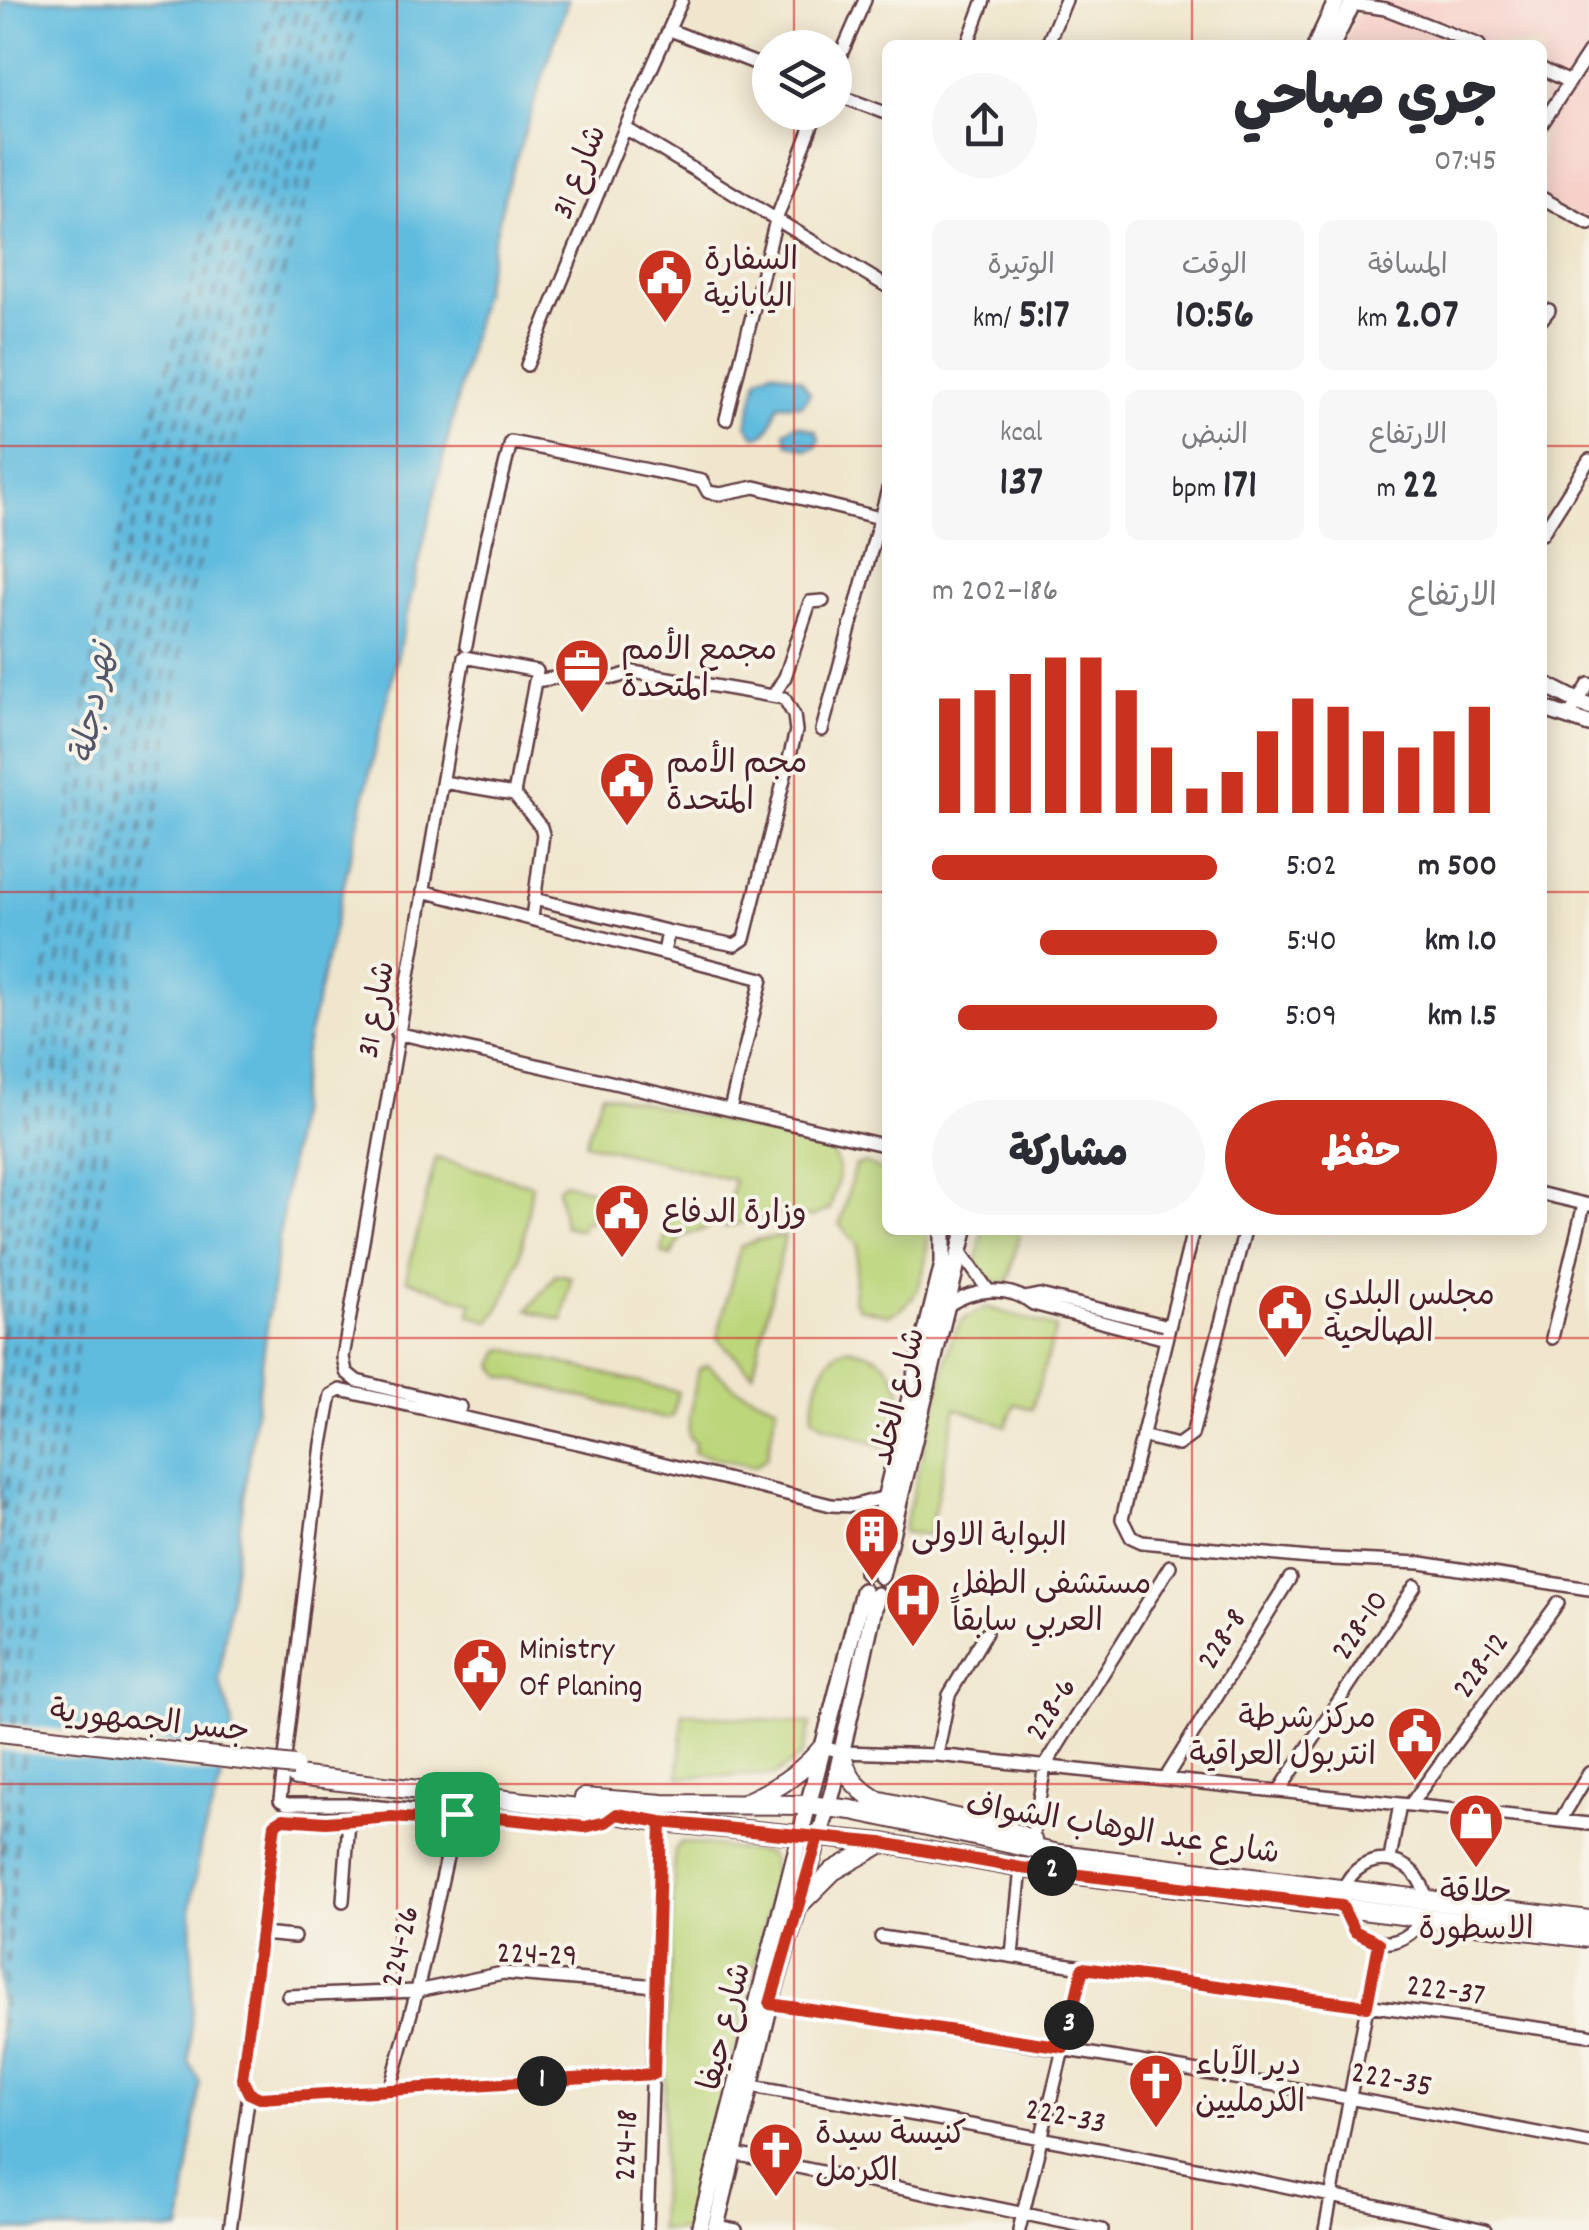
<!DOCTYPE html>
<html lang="ar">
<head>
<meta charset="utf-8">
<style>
  body { margin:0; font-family:Dekko,"Playpen Sans Arabic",sans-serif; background:#f7f7f7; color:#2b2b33; direction:rtl; height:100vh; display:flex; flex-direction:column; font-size:38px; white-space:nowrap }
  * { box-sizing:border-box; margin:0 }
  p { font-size:32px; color:#7c7c81 }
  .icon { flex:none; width:55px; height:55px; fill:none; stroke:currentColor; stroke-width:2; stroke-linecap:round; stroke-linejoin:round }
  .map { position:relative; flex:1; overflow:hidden; direction:ltr }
  .drawer { position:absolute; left:882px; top:40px; width:665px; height:1195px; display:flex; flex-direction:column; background:#fff; border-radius:15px; box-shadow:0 5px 25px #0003; direction:rtl }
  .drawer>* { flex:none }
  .controls { position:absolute; left:752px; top:30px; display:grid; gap:20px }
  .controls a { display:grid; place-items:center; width:100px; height:100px; border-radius:50%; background:#fff; box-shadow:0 5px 25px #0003; font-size:50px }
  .pin { position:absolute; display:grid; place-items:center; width:85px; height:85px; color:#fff; margin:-42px; border-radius:20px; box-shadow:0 5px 15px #0006 }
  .km { position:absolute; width:50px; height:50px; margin:-25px; border-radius:50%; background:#222; color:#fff; font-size:28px; line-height:50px; text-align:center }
  .round { display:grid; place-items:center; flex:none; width:105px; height:105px; border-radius:52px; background:#f7f7f7 }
  .summary { display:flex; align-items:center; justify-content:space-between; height:170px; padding:0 50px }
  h1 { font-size:55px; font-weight:800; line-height:75px }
  .metrics { display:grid; grid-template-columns:repeat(3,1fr); gap:15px; height:170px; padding:10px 50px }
  .metrics div { display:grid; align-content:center; border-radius:15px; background:#f7f7f7; text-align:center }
  .metrics b { font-size:42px; font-weight:800 }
  .metrics small { font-size:28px; font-weight:400 }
  .metrics p { font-size:28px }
  .chart { height:280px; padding:20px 50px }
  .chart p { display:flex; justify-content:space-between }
  .chart svg { width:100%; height:180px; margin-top:10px; stroke:#c8321e; stroke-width:6 }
  .primary-button { display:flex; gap:20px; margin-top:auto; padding:20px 50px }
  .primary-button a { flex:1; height:115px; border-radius:60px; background:#c8321e; color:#fff; font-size:40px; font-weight:800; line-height:115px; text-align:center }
  .primary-button a+a { background:#f7f7f7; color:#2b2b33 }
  ul { padding:0 50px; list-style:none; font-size:32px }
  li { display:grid; grid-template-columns:160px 120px 1fr; align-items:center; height:75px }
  li i { height:25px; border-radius:12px; background:#c8321e }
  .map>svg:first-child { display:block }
</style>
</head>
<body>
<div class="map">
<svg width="1589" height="2230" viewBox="0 0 1589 2230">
  <rect width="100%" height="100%" fill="#f7f3e8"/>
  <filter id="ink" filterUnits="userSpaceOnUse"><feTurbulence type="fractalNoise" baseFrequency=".01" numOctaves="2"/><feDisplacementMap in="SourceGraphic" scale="20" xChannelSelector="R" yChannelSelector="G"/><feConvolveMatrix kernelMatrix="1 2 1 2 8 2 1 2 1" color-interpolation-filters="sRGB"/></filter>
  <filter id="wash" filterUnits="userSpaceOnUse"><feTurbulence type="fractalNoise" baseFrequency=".0048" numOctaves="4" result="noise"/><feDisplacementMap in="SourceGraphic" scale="40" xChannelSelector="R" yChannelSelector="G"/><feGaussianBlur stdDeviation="2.25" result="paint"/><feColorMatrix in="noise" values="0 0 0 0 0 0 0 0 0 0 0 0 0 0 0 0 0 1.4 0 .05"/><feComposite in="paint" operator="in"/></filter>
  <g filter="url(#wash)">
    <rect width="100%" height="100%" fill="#f0e6cd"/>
    <path fill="#f7d0ca" d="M1365,0H1589V221L1543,200L1542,45H1342Z"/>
    <path fill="#bcd67b" stroke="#837a53" stroke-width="2.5" d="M602,1093L825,1146C848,1168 837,1181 830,1209L811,1217L776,1214L724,1227L734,1180L585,1143Z
      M436,1158L532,1185C525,1234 520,1281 490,1322L470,1315L472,1303L406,1279Z
      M865,1163L887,1173L888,1230H928V1234C926,1265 923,1303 889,1315L859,1308L853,1299L858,1246L840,1225L855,1165Z
      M563,1183L597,1191L590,1222L584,1221L581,1230L564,1226L558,1188Z
      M672,1209L711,1219L708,1228L681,1237L671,1256L661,1253Z
      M983,1230H1020L1009,1280L1003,1284L987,1279L976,1265Z
      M785,1236L753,1374L717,1338L740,1247L756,1240Z
      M556,1274L571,1277L563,1321L528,1310Z
      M986,1307L1056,1328L1032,1409L1015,1404L1006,1426L956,1408L929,1535L903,1532L952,1337L962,1320Z
      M848,1348C880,1356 888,1358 901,1390L885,1447L826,1427L812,1417C814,1395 822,1352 848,1348Z
      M506,1349L678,1392L673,1416L665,1419L501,1376L494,1365L501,1350Z
      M708,1365L736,1388L777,1406L767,1457L754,1467L694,1453L695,1443L689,1437L688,1430L697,1374L700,1368Z
      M683,1713L811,1724L801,1756L775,1775L679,1777Z
      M681,1842L767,1853L772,1859L775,1880L691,2230H659L675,1850Z"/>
    <path fill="#61bcdf" stroke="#566e85" stroke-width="2.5" d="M2,0H568L506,190L304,1055L219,1680L233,1723L232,1748L201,1842L191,1906L193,1992L189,2062L200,2082L181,2230H0Z
      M772,370L801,379L810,393L802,405L779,404C772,416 773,436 755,436L747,425L758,378Z
      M796,424L816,431L819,439L817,446L808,450L787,443L785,431Z"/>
    <path fill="#f0e6cd" d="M0,1723L237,1750L229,1777L0,1750Z"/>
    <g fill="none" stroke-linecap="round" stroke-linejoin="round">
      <path stroke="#52566a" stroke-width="2.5" stroke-dasharray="12 10" stroke-linecap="butt" d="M0,1277L103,592L274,0
        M0,1357L114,593L287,0
        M0,1442L127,594L300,0
        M0,1532L139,595L312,0
        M0,1605L152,596L325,0
        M13,1726L20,1642L176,597L351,0
        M25,1726L32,1642L188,598L363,0
        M1,1727L8,1641L164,597L338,0
        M0,1897L12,1739
        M0,2052L24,1744"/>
    </g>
  </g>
  <g filter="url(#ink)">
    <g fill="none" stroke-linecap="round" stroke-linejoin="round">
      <g stroke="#633d43" stroke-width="16">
        <path id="minor" d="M1351,4L1386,9L1479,45
          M670,30L770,69
          M967,45L984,0
          M1047,45L1066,0
          M835,68L865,0
          M1542,69L1570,82
          M835,94L888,114
          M1542,124L1589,52
          M625,128L888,287
          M1542,198L1589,224
          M1542,319L1549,310
          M527,365L625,128L682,0
          M726,419L776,220L817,112
          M1542,534L1589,460
          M466,646L486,542L511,442L702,481L708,492L720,494L755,487L880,518
          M773,696L785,677L810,602L823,601
          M1568,717L1589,684
          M822,730L888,489
          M443,782L514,794
          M423,891L762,979L730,1109
          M534,899L671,932
          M532,918L543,834L541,827L514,794L535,681L587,673L614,678L633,672L784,698L794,715L796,731L744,939L735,945L671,932L667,937L664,953
          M397,1033L888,1146
          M1542,1194L1589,1205
          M1193,1230L1122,1519L1131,1537L1142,1542L1309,1558L1421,1563L1589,1589
          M960,1251L988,1290
          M1025,1298L1040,1295L1169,1326
          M947,1306C973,1289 1008,1284 1033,1304L1166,1339
          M1552,1338L1584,1204
          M461,1407L357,1381L346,1372L343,1357L464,657L537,671L535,681
          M1142,1436L1178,1445L1192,1435L1245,1230
          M823,1747L842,1752L937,1755L1589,1824
          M937,1755L949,1695L986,1633
          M1165,1779L1290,1578
          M1279,1791L1415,1586
          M1410,1805L1558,1603
          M616,1815L606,1822L585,1827L349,1804H287L280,1800L322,1444L331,1395L340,1390L609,1450L831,1505L852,1506L886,1497
          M1560,1821L1589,1773
          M1032,1839L1045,1766L1170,1566
          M1390,1859L1400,1804
          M1343,1890C1360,1845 1421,1853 1426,1901
          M343,1901L349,1820
          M1342,1905C1352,1948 1403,1956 1423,1917
          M261,1934L294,1937
          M881,1937L1083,1967L1589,2035
          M1012,1955L1021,1868
          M288,1996L417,1991L503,1973L657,1986
          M770,2004C1044,2044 1317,2090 1589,2143
          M752,2086C998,2129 1242,2174 1485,2230
          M390,2090L417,1991L456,1817
          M249,2093L241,2079L275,1824L283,1819L326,1823L391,1817L455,1822
          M249,2093L260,2098L654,2073
          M735,2154L1102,2230
          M716,2226L736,2230
          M230,2230L249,2093
          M647,2230L661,1822
          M1019,2230L1083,1967
          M1325,2230L1379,1943"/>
      </g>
      <g stroke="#633d43" stroke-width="20">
        <path id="secondary" d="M1316,45L1337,0
          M1332,45L1354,0
          M1542,683L1589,707
          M1542,708L1589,724
          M867,1572L943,1264V1230
          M881,1576L965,1230
          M699,2230L863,1591
          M715,2230L770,2004L833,1790L877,1595"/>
      </g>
      <g stroke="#633d43" stroke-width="22">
        <path id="primary" d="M842,1752C845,1775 856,1788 876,1800L1004,1829L1032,1840
          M296,1776L587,1809L661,1822L883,1843L1021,1868L1589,1938
          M584,1798L663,1804L808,1805L852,1810L1059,1854L1589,1920
          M747,1802C777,1789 802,1773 823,1747
          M797,1907L833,1871L879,1845"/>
      </g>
      <use href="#minor" stroke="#fff" stroke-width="11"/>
      <use href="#secondary" stroke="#fff" stroke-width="15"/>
      <use href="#primary" stroke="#fff" stroke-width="18"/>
      <g stroke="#633d43" stroke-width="22" stroke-linecap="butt">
        <path id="primary-bridge" d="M0,1732L294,1766"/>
      </g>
      <use href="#primary-bridge" stroke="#fff" stroke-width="18"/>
    </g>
  </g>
  <g fill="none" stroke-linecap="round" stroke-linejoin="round" filter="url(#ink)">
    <g stroke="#fff" stroke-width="20">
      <path id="route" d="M457,1814L455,1822L392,1817L326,1822L283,1819L275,1824L242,2079L249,2093L260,2098L654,2074L661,1822L882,1843L1021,1868L1342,1906L1354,1931L1379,1943L1367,2006L1083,1968L1064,2047L770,2004L818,1837L800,1836L661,1822L617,1814L606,1822L585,1827L457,1814"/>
    </g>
    <use href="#route" stroke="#c8321e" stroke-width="12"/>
  </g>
  <path fill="none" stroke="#d62828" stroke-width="2.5" stroke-opacity="0.55" d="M397,0V2230M794,0V48M1192,0V45M794,112V2230M0,446H888M1542,446H1589M0,892H888M1542,892H1589M1192,1230V2230M0,1338H1589M0,1784H1589"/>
  <defs>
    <g id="civic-pin" transform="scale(2.875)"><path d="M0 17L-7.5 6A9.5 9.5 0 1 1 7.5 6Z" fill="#c8321e" stroke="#f7f3e8"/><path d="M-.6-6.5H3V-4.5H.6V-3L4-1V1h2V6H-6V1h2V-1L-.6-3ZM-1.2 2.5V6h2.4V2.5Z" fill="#fff"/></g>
    <g id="office-pin" transform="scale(2.875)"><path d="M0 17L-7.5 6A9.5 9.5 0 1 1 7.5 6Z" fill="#c8321e" stroke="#f7f3e8"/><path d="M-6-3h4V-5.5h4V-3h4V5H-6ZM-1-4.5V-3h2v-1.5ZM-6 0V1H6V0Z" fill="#fff"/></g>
    <g id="building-pin" transform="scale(2.875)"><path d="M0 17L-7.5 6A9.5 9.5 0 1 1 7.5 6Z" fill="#c8321e" stroke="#f7f3e8"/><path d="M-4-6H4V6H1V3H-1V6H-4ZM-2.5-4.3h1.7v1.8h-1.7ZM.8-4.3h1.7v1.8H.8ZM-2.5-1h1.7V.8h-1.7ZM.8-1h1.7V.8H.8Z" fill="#fff"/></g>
    <g id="hospital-pin" transform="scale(2.875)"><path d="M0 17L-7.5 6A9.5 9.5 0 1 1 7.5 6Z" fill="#c8321e" stroke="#f7f3e8"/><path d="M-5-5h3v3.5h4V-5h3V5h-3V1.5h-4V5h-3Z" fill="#fff"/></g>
    <g id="shop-pin" transform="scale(2.875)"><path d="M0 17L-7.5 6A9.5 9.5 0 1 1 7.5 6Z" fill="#c8321e" stroke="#f7f3e8"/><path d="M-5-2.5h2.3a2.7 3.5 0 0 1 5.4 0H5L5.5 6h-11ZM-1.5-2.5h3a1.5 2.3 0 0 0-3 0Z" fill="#fff"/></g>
    <g id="church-pin" transform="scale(2.875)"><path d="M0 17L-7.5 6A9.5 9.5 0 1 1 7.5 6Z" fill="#c8321e" stroke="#f7f3e8"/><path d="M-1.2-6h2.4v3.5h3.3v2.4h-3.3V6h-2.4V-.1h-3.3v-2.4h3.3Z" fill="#fff"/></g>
  </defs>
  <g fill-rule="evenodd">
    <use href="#civic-pin" x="665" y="276"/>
    <use href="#office-pin" x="582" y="666"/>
    <use href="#civic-pin" x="627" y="779"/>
    <use href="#civic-pin" x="622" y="1211"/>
    <use href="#civic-pin" x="1285" y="1311"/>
    <use href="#building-pin" x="872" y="1534"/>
    <use href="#hospital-pin" x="913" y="1600"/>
    <use href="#civic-pin" x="480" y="1665"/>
    <use href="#civic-pin" x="1415" y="1734"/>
    <use href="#shop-pin" x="1476" y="1821"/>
    <use href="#church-pin" x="1156" y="2081"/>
    <use href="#church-pin" x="776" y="2150"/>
  </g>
  <g text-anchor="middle" stroke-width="8" stroke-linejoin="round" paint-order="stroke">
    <g font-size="32" fill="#4a1f2b" stroke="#f7f3e8">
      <text transform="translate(577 171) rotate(-68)" y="11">شارع 31</text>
      <text transform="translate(374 1009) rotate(-80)" y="11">شارع 31</text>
      <text transform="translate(896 1396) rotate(-76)" y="11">شارع الخلد</text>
      <text transform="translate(1358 1624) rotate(-56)" y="11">228-10</text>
      <text transform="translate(1220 1638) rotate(-58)" y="11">228-8</text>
      <text transform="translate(1479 1664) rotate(-54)" y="11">228-12</text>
      <text transform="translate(1049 1708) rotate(-58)" y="11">228-6</text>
      <text transform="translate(150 1719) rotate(6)" y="11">جسر الجمهورية</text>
      <text transform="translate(1123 1827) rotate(9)" y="11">شارع عبد الوهاب الشواف</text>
      <text transform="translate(398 1946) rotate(-77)" y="11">224-26</text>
      <text transform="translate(537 1952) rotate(2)" y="11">224-29</text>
      <text transform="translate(1446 1988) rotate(8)" y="11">222-37</text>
      <text transform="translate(723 2026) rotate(-76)" y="11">شارع حيفا</text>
      <text transform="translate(1392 2077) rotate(11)" y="11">222-35</text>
      <text transform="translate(1066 2114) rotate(11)" y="11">222-33</text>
      <text transform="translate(624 2145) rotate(-88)" y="11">224-18</text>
    </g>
    <g font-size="32" fill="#4a1f2b" stroke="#f7f3e8" text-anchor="start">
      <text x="704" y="269">السفارة<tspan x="704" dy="37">اليابانية</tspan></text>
      <text x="621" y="659">مجمع الأمم<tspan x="621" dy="37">المتحدة</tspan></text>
      <text x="666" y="772">مجم الأمم<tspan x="666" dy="37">المتحدة</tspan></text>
      <text x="661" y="1222">وزارة الدفاع</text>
      <text x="1324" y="1304">مجلس البلدي<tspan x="1324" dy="37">الصالحية</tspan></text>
      <text x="911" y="1545">البوابة الاولى</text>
      <text x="952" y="1593">مستشفى الطفل<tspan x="952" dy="37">العربي سابقاً</tspan></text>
      <text x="519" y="1658">Ministry<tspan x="519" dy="37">Of Planing</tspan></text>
      <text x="1376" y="1727" text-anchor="end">مركز شرطة<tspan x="1376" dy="37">انتربول العراقية</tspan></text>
      <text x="1476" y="1901" text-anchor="middle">حلاقة<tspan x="1476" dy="37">الاسطورة</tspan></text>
      <text x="1195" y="2074">دير الآباء<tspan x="1195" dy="37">الكرمليين</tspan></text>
      <text x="815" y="2143">كنيسة سيدة<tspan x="815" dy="37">الكرمل</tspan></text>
    </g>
    <g font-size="35" font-style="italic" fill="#52566a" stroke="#f7f3e8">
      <text transform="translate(91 703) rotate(-80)" y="12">نهر دجلة</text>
    </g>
  </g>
</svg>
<div class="controls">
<a><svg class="icon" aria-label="layers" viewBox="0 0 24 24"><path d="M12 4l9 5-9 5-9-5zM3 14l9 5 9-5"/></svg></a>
</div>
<div class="pin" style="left:457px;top:1814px;background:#1e9e55"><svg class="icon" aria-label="arrive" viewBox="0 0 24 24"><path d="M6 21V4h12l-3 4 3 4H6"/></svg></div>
<b class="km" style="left:542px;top:2081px">1</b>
<b class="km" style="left:1052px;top:1871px">2</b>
<b class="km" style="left:1069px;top:2025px">3</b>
<section class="drawer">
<div class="summary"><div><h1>جري صباحي</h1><p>07:45</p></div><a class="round"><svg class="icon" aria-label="share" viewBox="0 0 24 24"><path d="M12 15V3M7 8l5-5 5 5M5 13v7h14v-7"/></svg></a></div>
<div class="metrics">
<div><p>المسافة</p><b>2.07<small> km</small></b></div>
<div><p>الوقت</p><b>10:56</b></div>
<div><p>الوتيرة</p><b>5:17<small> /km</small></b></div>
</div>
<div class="metrics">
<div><p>الارتفاع</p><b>22<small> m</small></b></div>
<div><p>النبض</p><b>171<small> bpm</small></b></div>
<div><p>kcal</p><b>137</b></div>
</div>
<div class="chart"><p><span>الارتفاع</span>186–202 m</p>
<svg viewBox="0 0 160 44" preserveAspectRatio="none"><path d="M5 44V16M15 44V14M25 44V10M35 44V6M45 44V6M55 44V14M65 44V28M75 44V38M85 44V34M95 44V24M105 44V16M115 44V18M125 44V24M135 44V28M145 44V24M155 44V18"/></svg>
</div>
<ul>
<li><b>500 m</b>5:02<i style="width:100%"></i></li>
<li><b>1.0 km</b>5:40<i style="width:62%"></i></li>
<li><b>1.5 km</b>5:09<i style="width:91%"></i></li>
</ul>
<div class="primary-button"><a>حفظ</a><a>مشاركة</a></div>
</section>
</div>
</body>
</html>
